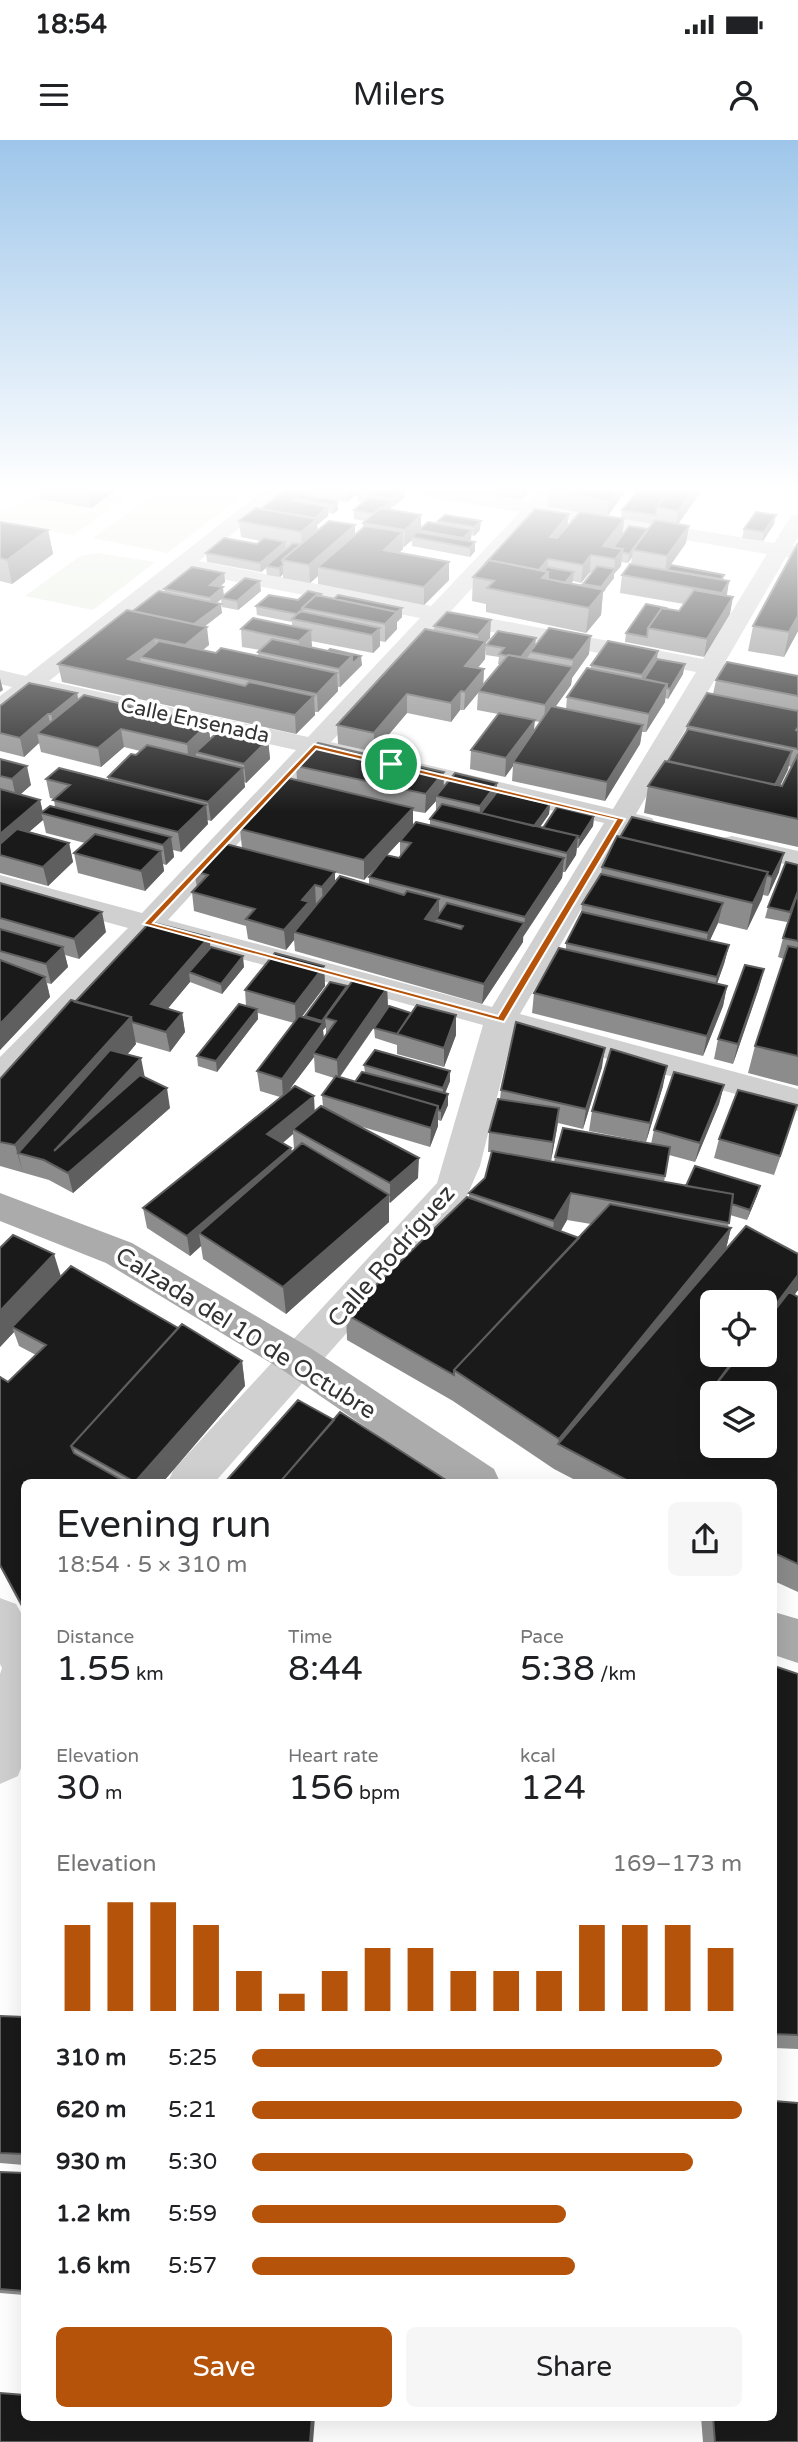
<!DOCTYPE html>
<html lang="en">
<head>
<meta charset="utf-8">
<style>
  body { margin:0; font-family:"Varela Round",sans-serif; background:#f6f6f6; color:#202124; height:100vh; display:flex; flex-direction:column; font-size:26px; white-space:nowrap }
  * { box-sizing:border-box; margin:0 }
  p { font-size:23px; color:#757577 }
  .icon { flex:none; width:38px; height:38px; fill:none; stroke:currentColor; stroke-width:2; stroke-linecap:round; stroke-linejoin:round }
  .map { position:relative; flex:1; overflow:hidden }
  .side { position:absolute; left:21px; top:1339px; width:756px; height:942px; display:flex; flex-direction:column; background:#fff; border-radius:10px; box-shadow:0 7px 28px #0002 }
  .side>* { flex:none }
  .buttons { position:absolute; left:700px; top:1150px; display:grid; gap:14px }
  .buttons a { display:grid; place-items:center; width:77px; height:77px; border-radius:10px; background:#fff; box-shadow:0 7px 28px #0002; font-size:35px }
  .pin { position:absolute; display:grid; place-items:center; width:60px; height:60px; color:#fff; margin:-30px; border:4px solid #fff; border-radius:50%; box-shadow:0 2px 7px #0007 }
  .round { display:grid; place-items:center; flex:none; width:74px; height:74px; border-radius:10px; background:#f6f6f6 }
  .headline { display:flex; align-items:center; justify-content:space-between; height:119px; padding:0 35px }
  h1 { font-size:38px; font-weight:600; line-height:52px }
  .metrics { display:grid; grid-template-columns:repeat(3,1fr); gap:10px; height:119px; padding:7px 35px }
  .metrics div { display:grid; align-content:center }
  .metrics b { font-size:35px; font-weight:600 }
  .metrics small { font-size:19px; font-weight:400 }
  .metrics p { font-size:19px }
  .chart { height:196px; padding:14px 35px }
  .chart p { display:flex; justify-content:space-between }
  .chart svg { width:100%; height:126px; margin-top:7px; stroke:#b45309; stroke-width:6 }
  .button { display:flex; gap:14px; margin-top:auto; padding:14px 35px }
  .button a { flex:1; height:80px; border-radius:10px; background:#b45309; color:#fff; font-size:28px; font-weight:600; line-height:80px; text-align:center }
  .button a+a { background:#f6f6f6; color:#202124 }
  ul { padding:0 35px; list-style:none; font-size:23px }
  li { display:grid; grid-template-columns:112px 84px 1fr; align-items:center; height:52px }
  li i { height:18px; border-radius:9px; background:#b45309 }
  .status { display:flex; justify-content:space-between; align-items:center; height:49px; padding:0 35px; background:#fff; direction:ltr }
  .status svg { height:19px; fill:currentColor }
  header { display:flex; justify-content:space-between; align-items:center; height:91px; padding:0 35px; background:#fff; font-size:32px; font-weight:600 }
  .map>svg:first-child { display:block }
</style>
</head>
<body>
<div class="status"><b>18:54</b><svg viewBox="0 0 49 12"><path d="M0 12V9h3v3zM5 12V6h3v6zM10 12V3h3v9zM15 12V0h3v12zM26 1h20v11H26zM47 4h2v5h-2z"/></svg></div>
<header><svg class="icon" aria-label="menu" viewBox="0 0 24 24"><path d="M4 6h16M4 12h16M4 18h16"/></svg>Milers<svg class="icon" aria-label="person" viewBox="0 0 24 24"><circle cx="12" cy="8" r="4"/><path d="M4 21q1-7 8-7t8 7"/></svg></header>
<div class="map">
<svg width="798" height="2302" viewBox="0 0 798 2302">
  <rect width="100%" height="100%" fill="#fff"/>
  <path fill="#e6ecdf" d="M40,350H138L73,395L0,382V369L9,370Z
    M159,350H206L241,357L167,413L93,398Z
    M98,413L155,422L93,470L25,456L80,416Z"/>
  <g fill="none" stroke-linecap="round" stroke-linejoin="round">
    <path fill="#d0d0d0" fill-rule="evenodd" d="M264,350H286L199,421L431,466L520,372L424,356L417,354L414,350H458L529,362L540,350H561L548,365L774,403L791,376L798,374V397L793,406L798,407V419L786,417L724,524L798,538V552L717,536L636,674L652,678L656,684L652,690L642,692L628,689L520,874L798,949V971L513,893L480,1026L466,1058L215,1342H168L174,1329L437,1043L483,885L154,795L12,945L0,948V917L128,788L0,753V735L142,773L296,610L35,552L9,573L0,575V556L12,547L0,544V530L26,536ZM539,375L767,414L703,519L451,471ZM186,432L420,478L308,597L49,541ZM441,482L696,532L613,669L331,602ZM319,615L604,683L492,867L168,780Z
      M732,696L798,711V727L722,710L718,704L722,698Z
      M0,1458L16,1464L24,1478V1620L18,1636L0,1644V1534L2,1528L0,1524Z"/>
    <path fill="#ababab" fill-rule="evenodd" d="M0,1053L132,1103L312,1209L494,1329L500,1342H445L284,1231L106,1123L0,1081Z
      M774,1472L798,1479V1523L774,1515Z"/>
  </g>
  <path fill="#8c8c8c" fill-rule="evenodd" d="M39,350H117L91,368L40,359Z
    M285,350H405V357L393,367H391V370L421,375V388L438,384V381L445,375L480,390L474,396L471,395V399L469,401L475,411L470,417L412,406V400L404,407H403V409L399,413L449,422V440L424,465L318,444V436L310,443L283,438V434L280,437L267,435L266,428L261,432L207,422L206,413L257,404L260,401L241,397L239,381L261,369ZM357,354V361L364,362L354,370V379L365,381L363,383V387L355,394L318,390L317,385L328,376V373L333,374L338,370V361L312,357L313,356L347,362Z
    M456,350H531L521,360Z
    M702,350L678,384L689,386L686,403L667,430L724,435L723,440L729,441L727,455L730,474L704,517L625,502L626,493L666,469L679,471L684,464L620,453L622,435L631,424L632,417L628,423L621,422V426L614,434V438L603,452L601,475L586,493L486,472V464L472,461L473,437L568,386L579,372L548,367L549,351ZM626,350L637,352L622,370L621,378L608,376ZM624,379L653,384L648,391L623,395ZM590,432H592L583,444L582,446L570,444L573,441L581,443Z
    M0,382L48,390L53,414L12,444L0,441Z
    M774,384L763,401L742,398L744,389Z
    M798,403V491L784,517L748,511L753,486Z
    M224,433L225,442L220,447L224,455L261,451L238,470L222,467L221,459L217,463L222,473L205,486L209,505L202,510L216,513L258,516V512L260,510L242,507L241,489L292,486V482L257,475L256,466L298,460L321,454V456L402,477L397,482V489L385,502L380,501V506L373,513L311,501L312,507L362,525L340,547H338V551L318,572H315V575L296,594L62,542L58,524L133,471L165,452L164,449Z
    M447,472L490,498L486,502L485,519L478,528L484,529L483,545L500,524H498L499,517L486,515V505H535L589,514L572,538L571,545L555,567L566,569L567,557L591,529V525L658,511L657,519L683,534L668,559L665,558V562L646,592H642L640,604L605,661L512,641L513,626L505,637L470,629L471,610L498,574L477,570L478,553L464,570H460L451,582L407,573L374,612L338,604L337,585L434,491V486ZM534,581L540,582L534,592Z
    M798,536V707L644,673L648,646L668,621L685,594L687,586L713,554L716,540ZM788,626L792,627L782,646H780Z
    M77,553L78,560L208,584L210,599L268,600L270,619L246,643L244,642L245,647L211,681L207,680L208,684L181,712L173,710L174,717L166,725L163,724L164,731L145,751L78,733L74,713L85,703L46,693L43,680L29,692L69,703L73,722L48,746L0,733V619L31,645L20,655L40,660L43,672L55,667L54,659L50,658L46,639L108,641V637L140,611L124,607L101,627L41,612L39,603L24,617L0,611V566Z
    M296,626L444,632V646L497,652L550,664L549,674L540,687L543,688L594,676L593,686L578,708H577L576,715L565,732H563L562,738L523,797V802L482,864L295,811L294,800L286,810L248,799L246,786L194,771L192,752L197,747L194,731L335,732V743L369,744V737L379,724L364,740L242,708L240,689L297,640ZM436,661V672L430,679V685H413V671L425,673ZM400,701V716L399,718L387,715Z
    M798,725V946L748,933L755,906L784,819L778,817L783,798L793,766L787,782L765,778L768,767Z
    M602,727L779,732L768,756L763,755L747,790L718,783L710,800L729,805L724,824L717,844L727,846L723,866L703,916L532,873L534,853L566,809V803L581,775L582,764L601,734Z
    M0,743L106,792L79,819L65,815L68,827L51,844L47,843L50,857L0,910Z
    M211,807L244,827L222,854L190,842L168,868L182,873L185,892L170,912L135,902L136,904L127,915L170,968L73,1053L49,1040L0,1026V939L75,862Z
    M324,826L325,846L302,877L305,878V876L347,846L387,848L388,867L340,937L355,942L365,933L364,925L450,941L445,954L448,965L441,981L438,980V986L430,1007L356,985L418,1038L389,1063V1082L286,1174L203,1119L201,1106L190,1116L147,1088L143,1068L280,957L260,951L257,931L294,883L258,873V879L217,932L198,926L197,916L246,866L245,850ZM326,887V894L324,898L323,890ZM314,917L315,932L334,938L322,955L323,967L315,971L289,950ZM293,994L294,1009L292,1011L291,1008L283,1003Z
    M759,848L733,924L714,919L718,899Z
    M411,873L456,875V895L444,927L397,914V905L375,898L374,888Z
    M602,927L583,989L558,983L551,1021L554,1022L555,1017L651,1004L654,990L724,945L719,964L695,1022L669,1015L664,1042L686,1046H760L747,1080L730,1075L728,1088H731L726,1109L798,1114V1150L794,1155L798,1157V1452L774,1441V1342H579L554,1329L453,1261L347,1200L346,1174L469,1057V1053L485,1038L492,1012H488L489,992L500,959L501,950ZM567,1080L591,1084L579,1098L561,1091Z
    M663,946L646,1002L589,991L592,971Z
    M797,965L774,1035L714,1018L719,999Z
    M0,1108L61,1136L178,1188L242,1221L245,1246L163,1342H24V1472L0,1427V1237L8,1242L36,1215L19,1206L14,1192L0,1207Z
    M774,1526L798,1534V1909L774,1908Z
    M0,1876L24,1877V2025L0,2023Z
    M0,2032L24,2033V2155L0,2153Z
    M701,2277H774L798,2302H703Z"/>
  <path fill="#5f5f5f" d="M91,350H117L91,368L88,352Z
    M309,350H313V356L307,361L303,355Z
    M347,350H362L357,352V354L347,362Z
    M403,350H405V357L393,367V358Z
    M523,350H531L521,360L522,352Z
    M617,350H626L607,377L609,360Z
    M693,350H702L676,387L678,371Z
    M338,361V370L333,374V365Z
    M391,361V370L376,374Z
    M328,367V376L317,385L318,396L302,409L301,392L310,382Z
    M569,374L567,391L548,414L550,397Z
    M421,375V391L419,390V394L412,397V400L404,407L405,390Z
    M776,375L774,384L763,401L764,392Z
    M624,379L622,396L606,417L603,406Z
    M481,381L480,390L474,396V387Z
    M355,385V402L318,427V436L310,443L309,425Z
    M689,386L686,403L665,433L667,416Z
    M648,389L633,410L632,417L628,423L629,414Z
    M48,390L53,414L12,444L7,420Z
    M472,390L471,399L462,407L463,398Z
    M403,392V409L384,427V410Z
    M285,402L286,411L266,426V428L261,432L260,423Z
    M475,402V411L470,417V408Z
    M623,409L621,426L614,434V438L603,452L601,475L586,493L589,468L600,454L601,447L614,431L615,419Z
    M591,415L590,432L581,443L583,425Z
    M548,419L547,434L548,432L546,456L536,434Z
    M449,422V440L424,465V447Z
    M283,425V434L280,437L279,428Z
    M574,432L573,441L561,455L562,446Z
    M224,433L225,442L211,454L210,445Z
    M260,441L261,451L238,470L237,461Z
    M729,441L726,458L719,470L722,453Z
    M223,447L224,457L211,467L210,458Z
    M733,457L730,474L704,517L707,499Z
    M221,464L222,473L191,497L190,488Z
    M402,468V477L397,482V489L385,502V484Z
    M798,476V491L784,517L789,492Z
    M491,480L490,498L486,502L485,519L464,544L465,526L478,511V495Z
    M207,487L209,505L187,523L185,505Z
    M380,488V506L373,513L372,495Z
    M311,490L312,508L300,519L299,501Z
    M591,496L589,514L572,538L571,545L544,583L545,565L572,527L573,520Z
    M536,498L535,508L530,512V514L519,528L520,518Z
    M155,499L158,517H140L142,529L128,519Z
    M658,511L655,529L641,543L642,535Z
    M352,516H361L362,525L340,547L339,529Z
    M685,524L683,534L668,559L670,549Z
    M484,529L483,547L478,551V553L464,570L465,552Z
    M337,533L338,551L318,572L317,554Z
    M0,538L3,550L0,552Z
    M667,544L665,562L646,592L649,574Z
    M461,551L460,570L451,582V563Z
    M77,553L80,571L55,593L51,574Z
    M407,554V573L374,612V593Z
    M314,556L315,575L296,594L295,575Z
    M48,574L52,592L37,593L39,603L24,617L20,598Z
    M535,580L533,599L513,622V626L505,637L506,618Z
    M208,584L211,603L196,612V616L189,623L187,604Z
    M643,585L640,604L605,661L607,642Z
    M121,589L124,607L101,627L98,608Z
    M268,600L270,619L246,643L244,624Z
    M792,611L788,630L768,670L772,651Z
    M27,626L31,645L16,658L12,639Z
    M243,628L245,647L211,681L208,662Z
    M444,632L443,651L436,656V661L425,673L426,654Z
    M497,643L496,662L479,685L480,666Z
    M40,660L43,674L41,673L43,680L2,715H0V694Z
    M550,664L549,674L533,697L534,687Z
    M206,665L208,684L181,712L178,692Z
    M413,668V687L364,740V720Z
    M594,676L593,686L578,708L580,698Z
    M578,696L576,715L565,732L567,713Z
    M171,697L174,717L166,725L163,705Z
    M69,703L73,722L48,746L43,727Z
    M161,711L164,731L145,751L141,731Z
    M784,713L779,732L768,756L772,737Z
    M564,718L562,738L523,797L525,777Z
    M335,732V752L323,766L322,747Z
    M768,732L762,759L747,790L753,763Z
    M315,745L316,765L294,792V800L286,810L284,790L302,760Z
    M439,759V779H436L435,783L425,779Z
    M723,763L718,783L704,813L708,793Z
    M102,772L106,792L79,819L74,799Z
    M524,783L523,802L482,864L484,844Z
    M209,797L212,817L189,832L190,842L155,884L151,864Z
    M729,805L724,824L712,857L717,837Z
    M63,807L68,827L51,844L46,824Z
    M243,816L244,827L222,854L221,844Z
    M324,826L325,846L296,884L295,864Z
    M764,829L759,848L733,924L738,904Z
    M45,837L50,857L0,910V884Z
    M347,846L325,878L326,887L323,890L324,903L313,913L314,917L283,958L282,939L322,884V881Z
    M727,846L723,866L703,916L707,896Z
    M387,848L388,867L338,939L337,920Z
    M257,869L258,879L217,932L216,921Z
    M182,873L185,892L170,912L166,892Z
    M456,875V895L444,927V908Z
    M131,877L136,904L114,930L18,1013L23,1033L15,1005Z
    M605,908L602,927L583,989L586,969Z
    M141,918L145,938L54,1011Z
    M667,926L663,946L646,1002L650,983Z
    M450,931V941L443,958V948Z
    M724,945L719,964L695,1022L700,1003Z
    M167,948L170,968L73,1053L68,1033Z
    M448,954V965L441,981V971Z
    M314,956L315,976L293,989V994L269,1014L267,994Z
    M797,965L791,985L774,1035L780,1016Z
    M438,966V986L430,1007L431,988Z
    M559,968L557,988L551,1021L553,1002Z
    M291,1008L293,1028L199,1093L201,1106L190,1116L187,1096Z
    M419,1018L418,1038L390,1063V1043Z
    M760,1046L757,1056L747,1080L750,1070Z
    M571,1053L567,1080L551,1107L554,1081Z
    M389,1055V1082L286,1174L283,1147Z
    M731,1088L723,1121L558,1304L559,1299Z
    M54,1114L62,1140L12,1187L14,1192L0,1207V1171Z
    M798,1135V1150L765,1194V1179Z
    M242,1221L245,1246L163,1342H136Z
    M312,2277H315L313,2302H310Z"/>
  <path fill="#1a1a1a" stroke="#5f5f5f" stroke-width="2" fill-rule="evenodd" d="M285,350H309L303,355L338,361L333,365L297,359L294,361L328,367L315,378L261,369Z
    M359,350H403L393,358L357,352Z
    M549,350H617L609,360Z
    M639,350H670L657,367L656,375L622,370Z
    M670,350H693L678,371L657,367Z
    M369,357L391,361L383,368H380L373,374L354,370Z
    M256,368L317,379L301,392L239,381Z
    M380,368L421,375L405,390L363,383Z
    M535,369L569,374L550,397L557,398L580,372L624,379L603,406L623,409L615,419L591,415L583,425L548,419L539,430L489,420L484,425Z
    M756,372L776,375L764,392L744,389Z
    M445,375L481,381L474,387L438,381Z
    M655,380L689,386L667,416L633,410Z
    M329,381L355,385L309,425L282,420Z
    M0,382L48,390L7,420L0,418Z
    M428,382L472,390L463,398L419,390Z
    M365,386L403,392L384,410L449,422L424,447L318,427Z
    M629,386L648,389L629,414L622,412L623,409L613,408Z
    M417,392L475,402L470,408L412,397Z
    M224,398L257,404L264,398L285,402L260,423L206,413Z
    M293,403L301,404L282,420L283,425L279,428L266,426Z
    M798,403V476L789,492L753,486Z
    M489,420L548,432L542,438L604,450L589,468L487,448L494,441L473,437Z
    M630,424L729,441L722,453L622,435Z
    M671,425L724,435L721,439L667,430Z
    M597,426L615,429L601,447L583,444Z
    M192,427L224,433L210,445L223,447L210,458L164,449Z
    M547,427L574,432L565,443L548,439V432L544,431Z
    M245,438L260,441L237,461L221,458Z
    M694,450L733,457L707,499L648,488L662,468L679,471Z
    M159,451L221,464L194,484L133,471Z
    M308,451L321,454L318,456L316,455L302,468V471L297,474L256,466L269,455L298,460Z
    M316,455L397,472L385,484L302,468Z
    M338,455L402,468L397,472L334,459Z
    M646,464L666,468L665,469L662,468L648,488L647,497L626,493Z
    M127,470L207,487L185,505L155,499L128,519L245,546L249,542L314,556L295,575L58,524Z
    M300,471L380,488L372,495L292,479Z
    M447,472L491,480L478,495L434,486Z
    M253,478L311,490L299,501L241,489Z
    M549,488L591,496L573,520L530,512Z
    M425,489L486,501L465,526L484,529L465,552L461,551L451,563L407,554L374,593L337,585Z
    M498,491L536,498L521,517L508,515L507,516L499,514L504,508L486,505Z
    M272,499L352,516L339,529L258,512Z
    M159,501L216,513L221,508L337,533L317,554L140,517Z
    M608,501L658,511L642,535L591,525Z
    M330,509L361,516L352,524V516L328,511Z
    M508,515L573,527L545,565L478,551Z
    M657,519L685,524L670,549L667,548V544L644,539Z
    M727,522L798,536V556L716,540Z
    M587,528L667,544L649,574L567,557Z
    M29,543L77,553L51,574H48L20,598L0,593V566Z
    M707,553L798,571V587L796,590L798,591V609L687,586Z
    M84,555L208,584L187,604L121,589L98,608L37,593Z
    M551,566L643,585L607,642L513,622Z
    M499,573L535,580L506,618L471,610Z
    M221,589L268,600L244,624L196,612Z
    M688,589L792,611L775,645L668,621Z
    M318,603L444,632L426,654L296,626Z
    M147,605L243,628L208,662L108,637L131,614L136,615Z
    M798,614V679L648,646L665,621L782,646Z
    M0,619L27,626L12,639L0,636Z
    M59,628L206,665L178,692L53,660L70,645L46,639Z
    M455,633L497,643L480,666L436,656Z
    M288,638L413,668L364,720L240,689Z
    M0,649L40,660L0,694Z
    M497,652L550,664L534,686L481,673Z
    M442,664L578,696L567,713L430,679Z
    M50,666L171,697L163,705L41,673Z
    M557,667L594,676L580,698L577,697L578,696L543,688Z
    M632,677L784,713L772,737L767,735L768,732L620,697Z
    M416,682L564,718L525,777L369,737L386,715L399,718L411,703L400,701Z
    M17,689L69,703L43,727L0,715V704Z
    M95,694L161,711L141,731L74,713Z
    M617,696L768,732L753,763L602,727Z
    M222,703L335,732L322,747L315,745L302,760L309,762L284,790L246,779L255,769L192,752L208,735L194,731Z
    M786,722L798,725V751L790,772L768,767Z
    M601,734L723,763L708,793L582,764Z
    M340,736L404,755L407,751L439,759L425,779L461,789L463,786L436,779L447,763L524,783L484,844L294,792Z
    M0,743L102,772L74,799L0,778Z
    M798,752V801L783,798Z
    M582,772L729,805L717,837L566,803Z
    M150,782L209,797L151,864L182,873L166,892L132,882L131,877L75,862Z
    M0,789L63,807L46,824L0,811Z
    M788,806L798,808V916L755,906Z
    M211,807L243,816L221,844L189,832Z
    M559,808L727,846L707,896L534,853Z
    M275,813L324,826L295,864L245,850Z
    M0,820L45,837L0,884Z
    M745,825L764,829L738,904L718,899Z
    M354,839L387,848L337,920L313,913L336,881L325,878Z
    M330,842L347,846L322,881L305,876Z
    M71,860L131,877L15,1005L0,1002V939Z
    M239,864L257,869L216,921L197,916Z
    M417,865L456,875L444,908L397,894Z
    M389,866L411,873L397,894L374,888Z
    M299,876L323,883L282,939L257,931Z
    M516,882L605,908L586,969L501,950Z
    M611,909L667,926L650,983L592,971Z
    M110,910L141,918L54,1011L140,935L167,948L68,1033L44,1020L18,1013Z
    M375,910L450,931L443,948L364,925Z
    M362,932L448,954L441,971L438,970V966L355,942Z
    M674,932L724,945L700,1003L654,990Z
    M336,936L438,966L431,988L322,955Z
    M295,946L314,956L267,994L291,1008L187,1096L143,1068Z
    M738,950L797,965L780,1016L719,999Z
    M498,959L559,968L553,1002L489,992Z
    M321,966L419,1018L390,1043L293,989Z
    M563,988L670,1007L665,1036L555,1017Z
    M302,1003L389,1055L283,1147L199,1093Z
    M492,1011L733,1054L729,1083L571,1053L554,1081L469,1053L485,1038Z
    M695,1026L760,1046L750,1070L732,1064L733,1054L686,1046Z
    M467,1057L579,1098L454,1230V1235L346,1174Z
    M610,1064L731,1088L559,1299L454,1230Z
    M746,1086L798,1114V1135L765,1179V1162H712V1214H738L703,1261L740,1214H765V1183L789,1152L798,1157V1424L774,1413V1342H630L558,1304ZM712,1253H765V1306H712Z
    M13,1095L54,1114L0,1171V1108Z
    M71,1126L178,1188L71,1306L74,1313L125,1342H24V1469L0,1425V1237L8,1242L46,1205L12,1187Z
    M182,1184L242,1221L135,1342L71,1306Z
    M298,1260L334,1280L280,1342H225Z
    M340,1272L449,1342H280Z
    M774,1526L798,1534V1895L774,1894Z
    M0,1876L24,1877V2014L0,2013Z
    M774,1961L798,1963V2302H715L713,2277H774Z
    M0,2032L24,2033V2151L0,2149Z
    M0,2253L24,2255V2277H312L310,2302H0Z"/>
  <linearGradient id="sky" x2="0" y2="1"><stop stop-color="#9ec6ea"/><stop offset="0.52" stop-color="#fff"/><stop offset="1" stop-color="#fff" stop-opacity="0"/></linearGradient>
  <rect width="798" height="672" fill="url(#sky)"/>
  <path fill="#b45309" stroke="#fff" stroke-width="2" fill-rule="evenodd" d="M314,604L625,679L504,882L143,784ZM316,609L616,680L498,876L153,783Z"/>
  <g text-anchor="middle" stroke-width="7" stroke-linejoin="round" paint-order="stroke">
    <g font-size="21" fill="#333" stroke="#fff">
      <text transform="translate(195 580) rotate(12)" y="7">Calle Ensenada</text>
    </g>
    <g font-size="24" fill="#333" stroke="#fff">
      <text transform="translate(391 1116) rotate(-49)" y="8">Calle Rodríguez</text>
      <text transform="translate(246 1193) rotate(32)" y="8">Calzada del 10 de Octubre</text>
    </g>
  </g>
</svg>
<div class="buttons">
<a><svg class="icon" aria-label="locate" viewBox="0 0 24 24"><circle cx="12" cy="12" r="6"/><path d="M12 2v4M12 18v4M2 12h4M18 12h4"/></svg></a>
<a><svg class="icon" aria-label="layers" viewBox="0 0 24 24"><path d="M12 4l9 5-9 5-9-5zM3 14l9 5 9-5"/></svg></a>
</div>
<div class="pin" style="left:391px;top:624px;background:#1e9e55"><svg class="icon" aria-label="arrive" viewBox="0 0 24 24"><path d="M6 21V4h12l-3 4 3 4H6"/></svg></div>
<section class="side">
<div class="headline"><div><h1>Evening run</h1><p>18:54 · 5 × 310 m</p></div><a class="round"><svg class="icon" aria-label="share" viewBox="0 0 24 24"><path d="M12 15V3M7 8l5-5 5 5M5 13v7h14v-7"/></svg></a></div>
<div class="metrics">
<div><p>Distance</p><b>1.55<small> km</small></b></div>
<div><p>Time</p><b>8:44</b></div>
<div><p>Pace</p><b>5:38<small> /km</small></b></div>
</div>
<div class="metrics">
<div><p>Elevation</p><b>30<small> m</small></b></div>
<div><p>Heart rate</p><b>156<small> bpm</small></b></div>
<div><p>kcal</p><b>124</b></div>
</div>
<div class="chart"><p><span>Elevation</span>169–173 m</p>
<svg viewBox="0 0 160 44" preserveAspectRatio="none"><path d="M5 44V14M15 44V6M25 44V6M35 44V14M45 44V30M55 44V38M65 44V30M75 44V22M85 44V22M95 44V30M105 44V30M115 44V30M125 44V14M135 44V14M145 44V14M155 44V22"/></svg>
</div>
<ul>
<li><b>310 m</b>5:25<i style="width:96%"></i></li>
<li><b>620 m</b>5:21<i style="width:100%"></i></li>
<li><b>930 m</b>5:30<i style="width:90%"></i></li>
<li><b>1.2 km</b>5:59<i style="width:64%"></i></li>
<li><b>1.6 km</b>5:57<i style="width:66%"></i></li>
</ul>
<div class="button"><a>Save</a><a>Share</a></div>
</section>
</div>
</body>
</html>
